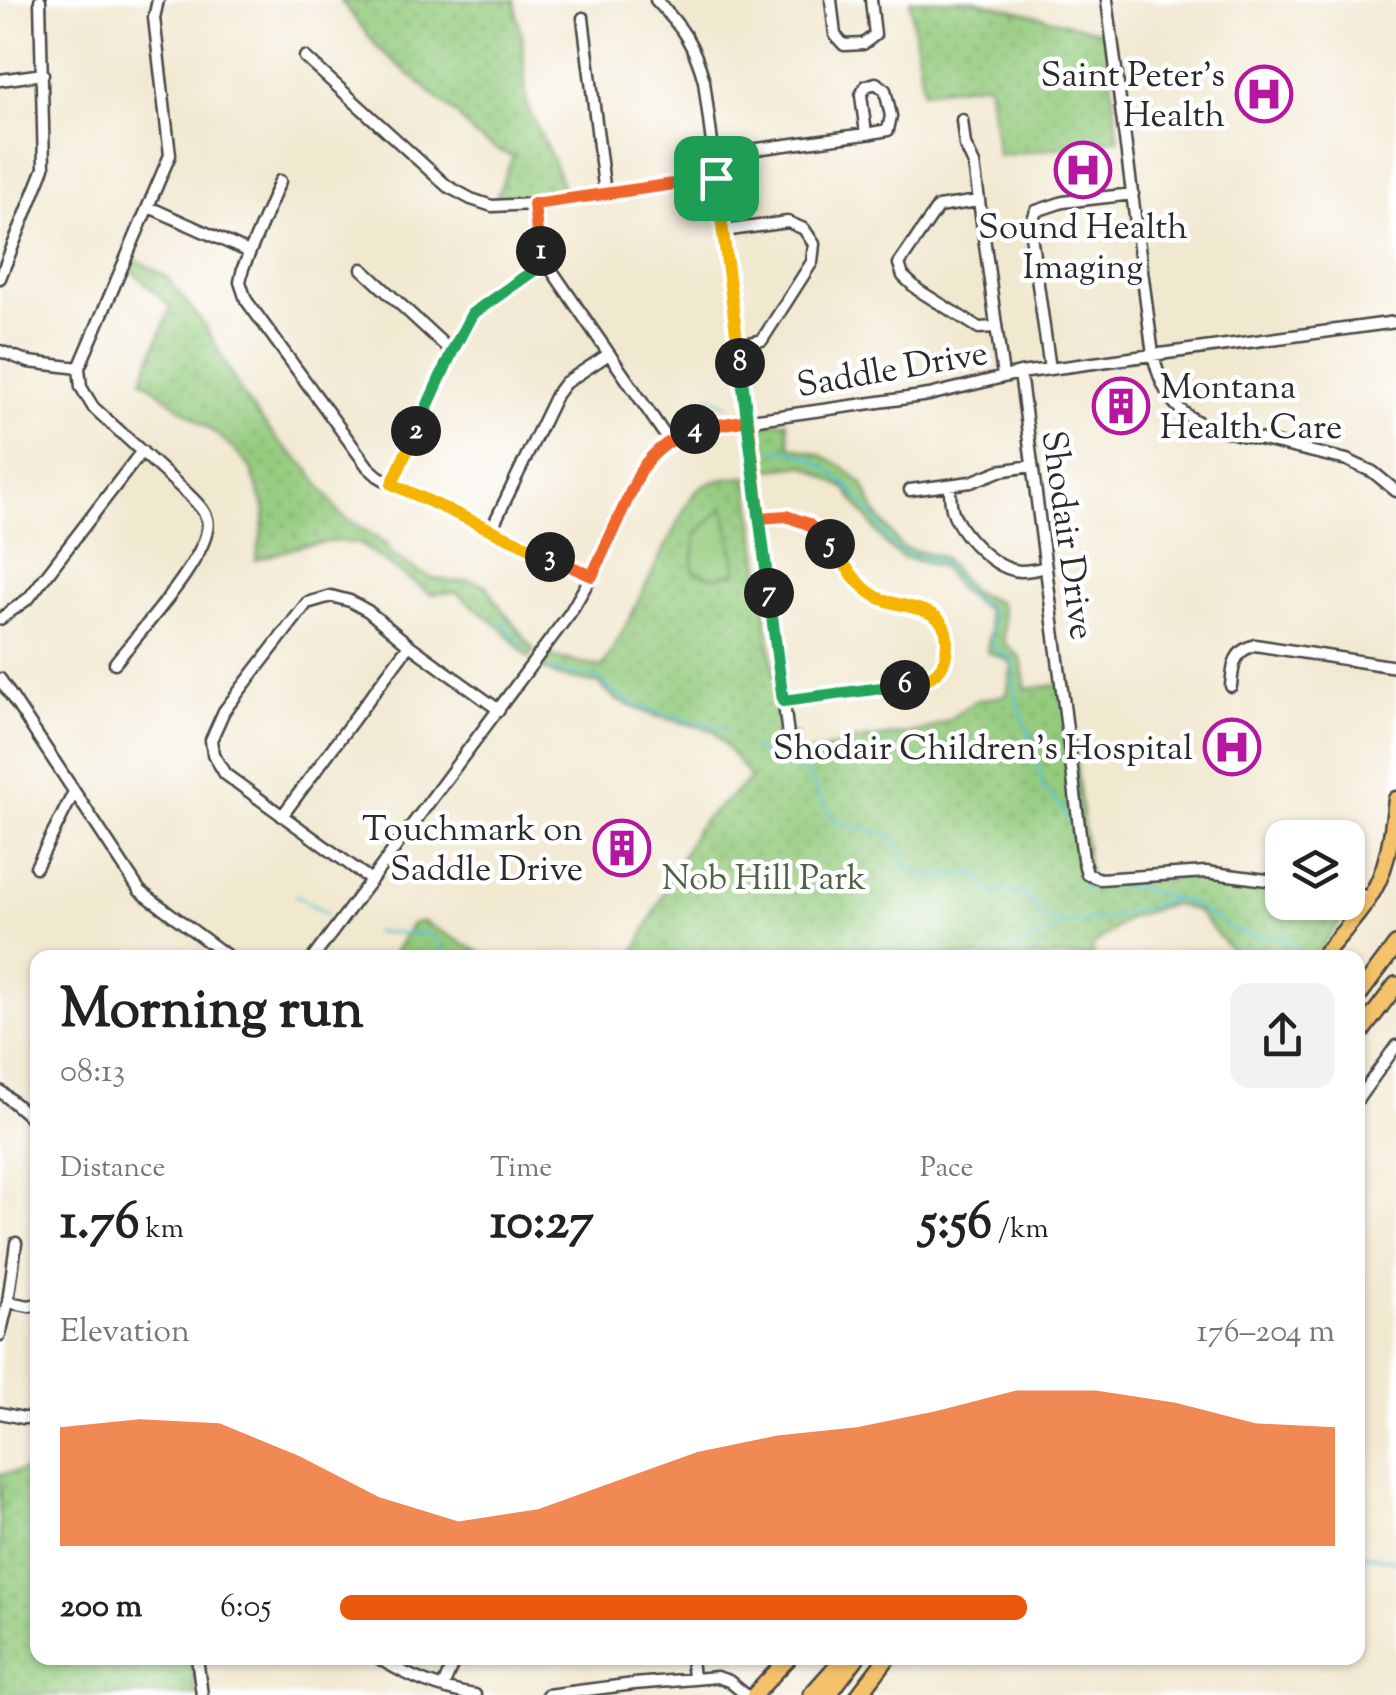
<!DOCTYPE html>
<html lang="en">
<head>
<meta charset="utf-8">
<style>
  body { margin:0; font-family:"Sorts Mill Goudy",serif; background:#f2f2f2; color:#222; height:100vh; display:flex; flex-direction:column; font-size:38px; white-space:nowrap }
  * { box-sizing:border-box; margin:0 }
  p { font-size:32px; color:#767676 }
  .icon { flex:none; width:55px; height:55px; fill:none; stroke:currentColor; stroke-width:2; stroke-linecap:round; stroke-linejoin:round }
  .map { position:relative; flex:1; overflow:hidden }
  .side { position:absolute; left:30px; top:950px; width:1335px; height:715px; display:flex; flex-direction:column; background:#fff; border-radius:20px; box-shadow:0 2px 8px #0004 }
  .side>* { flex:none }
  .controls { position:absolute; left:1265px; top:820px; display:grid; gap:20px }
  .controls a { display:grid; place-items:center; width:100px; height:100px; border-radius:20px; background:#fff; box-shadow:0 2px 8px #0004; font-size:50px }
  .pin { position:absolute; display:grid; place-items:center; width:85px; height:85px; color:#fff; margin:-42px; border-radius:20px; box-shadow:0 5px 15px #0006 }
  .km { position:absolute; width:50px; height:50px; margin:-25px; border-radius:50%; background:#222; color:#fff; font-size:28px; line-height:50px; text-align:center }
  .round { display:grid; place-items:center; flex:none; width:105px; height:105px; border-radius:20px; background:#f2f2f2 }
  .head { display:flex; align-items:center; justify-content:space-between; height:170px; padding:0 30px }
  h1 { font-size:55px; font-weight:700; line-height:75px }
  .metrics { display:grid; grid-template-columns:repeat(3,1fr); gap:15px; height:170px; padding:10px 30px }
  .metrics div { display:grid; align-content:center }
  .metrics b { font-size:50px; font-weight:700 }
  .metrics small { font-size:28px; font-weight:400 }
  .metrics p { font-size:28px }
  .chart { height:280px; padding:20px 30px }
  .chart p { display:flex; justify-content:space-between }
  .chart svg { width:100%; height:180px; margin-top:10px; fill:#ea580c; opacity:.7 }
  ul { padding:0 30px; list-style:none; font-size:32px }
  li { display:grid; grid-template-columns:160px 120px 1fr; align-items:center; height:75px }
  li i { height:25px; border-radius:12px; background:#ea580c }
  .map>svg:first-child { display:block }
</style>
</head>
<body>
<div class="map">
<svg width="1396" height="1695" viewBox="0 0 1396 1695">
  <defs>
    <pattern id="park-dots" width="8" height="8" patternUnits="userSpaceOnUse" patternTransform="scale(2.5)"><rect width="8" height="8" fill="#94cb7e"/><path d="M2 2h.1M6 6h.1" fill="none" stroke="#80ae6d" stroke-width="1.8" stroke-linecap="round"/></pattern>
  </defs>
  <rect width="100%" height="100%" fill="#fff"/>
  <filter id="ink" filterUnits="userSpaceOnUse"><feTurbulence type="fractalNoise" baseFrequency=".01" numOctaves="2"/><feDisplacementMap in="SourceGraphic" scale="20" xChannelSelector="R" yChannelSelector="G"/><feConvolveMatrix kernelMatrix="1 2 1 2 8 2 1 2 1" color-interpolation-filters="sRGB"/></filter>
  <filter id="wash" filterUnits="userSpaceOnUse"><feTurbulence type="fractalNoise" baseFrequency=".0048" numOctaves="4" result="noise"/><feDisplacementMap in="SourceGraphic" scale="40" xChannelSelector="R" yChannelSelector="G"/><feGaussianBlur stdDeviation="2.25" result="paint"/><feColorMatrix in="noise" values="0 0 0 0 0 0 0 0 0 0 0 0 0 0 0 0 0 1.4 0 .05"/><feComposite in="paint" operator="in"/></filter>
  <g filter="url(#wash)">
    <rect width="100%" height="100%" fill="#f1e8d0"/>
    <path fill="url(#park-dots)" stroke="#607b54" stroke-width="2.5" d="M340,0H514L522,40L527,106L556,167L564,192L522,198H496L513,156L500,151L474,135L456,114L378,48Z
      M910,0H975L1105,33L1119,139L998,156L988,83L923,91Z
      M133,258L167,277L205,326L244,398L278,441L305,465L340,514L386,544L391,553L416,570L432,578L455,582L469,580L487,585L494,599L534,650L529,658L502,629L456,592L430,594L360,544L336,541L301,546L256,560L266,512L250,467L224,440L142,379L171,307L128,267Z
      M787,421L790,446L821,455L843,467L863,484L876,513L902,548L943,557L971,591L999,603L1003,615L1004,643L1021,658L1026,689L1067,684L1090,884L1188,877L1282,890V902H1348V900L1350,907L1348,910L1314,957H1237L1197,911L1173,904L1130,917L1092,946L1093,957H632L695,831L704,820L751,778L713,730L656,716L618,701L599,684L558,676L540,667L548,656L602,667C631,622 650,573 676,526C682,515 687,501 696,492C710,479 730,478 748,477L782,734L795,733L797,758L856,740L919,732L947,721L975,701L1007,695L1012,666L1010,661L987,652L990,628L986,609L962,593L940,566L902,557L888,547L846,489L804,465L761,470L755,425Z
      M422,921L488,957H391L412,924Z
      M37,1469L38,1658H191L196,1695H0V1474Z"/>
    <path fill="#94cb7e" stroke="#607b54" stroke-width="2.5" d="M722,508L725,510L737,571C716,579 713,579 692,569L696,535Z"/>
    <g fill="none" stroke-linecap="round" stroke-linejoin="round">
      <path stroke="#57c2d2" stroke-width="2.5" d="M710,395L728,405
        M772,450C808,446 847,483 868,509C878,521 884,538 895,548C908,558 924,558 940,560L969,595L988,608L992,626L991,641L1000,655L1012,658L1018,704L1035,748L1043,789C1058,801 1069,815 1075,834C1081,854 1074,867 1086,889C1118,881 1146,890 1177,899
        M501,620L522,647
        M549,670L597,678L614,693L641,708L727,730
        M752,747L777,763L805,772L836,823L866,828L897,839L911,869L934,877L975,873L990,892H1021L1044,917L1065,924
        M296,895L327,914
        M374,932L429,934L452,958
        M1012,958L1021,947L1065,924L1100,920L1177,899L1187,902L1238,933L1285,938L1299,950
        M1358,1553L1396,1561"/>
    </g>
  </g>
  <g filter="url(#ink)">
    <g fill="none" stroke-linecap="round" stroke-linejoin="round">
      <g stroke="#494744" stroke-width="15">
        <path id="minor" d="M656,0C682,27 694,44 704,81L788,735
          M831,0L835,35L844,45L863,44L875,35L871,0
          M1107,0L1153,355C1162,391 1175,415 1212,428L1347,460L1373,472L1396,491
          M583,18L605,194
          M305,57L447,186L471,199L492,206L534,204L717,178
          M0,80L43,74
          M962,120L965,145L974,164L1003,376
          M713,155L866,134L888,130L891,116L885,90L876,83L866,86L861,95L866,134
          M280,181L243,268L240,282L246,300L368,467L378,476L392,484L592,575
          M978,201L938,207L899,264L903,276L918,290L979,328L995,327
          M534,204L537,243L546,262L669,441
          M149,207L249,252
          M723,231L788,222L804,229L814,244L812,262L762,340L737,346
          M362,269L452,352
          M0,278L44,168L40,0
          M0,351L29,362L79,368
          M1050,369L1030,228L1036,211L1063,202L1133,194
          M1020,373L1064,705L1083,859L1087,874L1100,879L1206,872L1282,882
          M392,484L452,352L472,314L546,262
          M950,485C950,493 950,501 952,509C959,533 994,570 1021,571C1028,571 1038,569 1045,567
          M910,490L971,482L999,471L1031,466
          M760,518C767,517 776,516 783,516C827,517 842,573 873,595C901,614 948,598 947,647C946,665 936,672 923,683L783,701
          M491,530L556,395L565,383L609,354
          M0,619L29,598L142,451
          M115,663C136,636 216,550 207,519C204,509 195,501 188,494L93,407L81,387L79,368L170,155L154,18L158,0
          M0,679L140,891L230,958
          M1231,686C1233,666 1233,651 1255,645L1396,667
          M282,816L409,645
          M36,867L74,792
          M371,880L225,774L213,754L211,740L224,711L307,603L331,596L350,601L368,611L409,645L499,710
          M1348,893L1370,897
          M313,958L570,613L592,575L641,469C658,446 681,433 708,426L929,395L1020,373L1396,322
          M0,1091L29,1116L38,1129
          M1358,1099L1396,1046
          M8,1302L29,1306L38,1304
          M0,1335L8,1302L16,1243
          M0,1413L23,1418H38
          M197,1658L202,1695
          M378,1658C407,1676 441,1690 475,1695
          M691,1658L693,1678
          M443,1687L455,1658
          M547,1695L634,1684L717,1677L729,1681L746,1695"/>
      </g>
      <g stroke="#494744" stroke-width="19">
        <path id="major" d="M1321,958C1342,932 1369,906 1381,875C1390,851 1393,824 1396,799
          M754,1695L789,1658"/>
      </g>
      <g stroke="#494744" stroke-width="20">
        <path id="highway" d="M1358,996L1396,945
          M1358,1036L1396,985
          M811,1695L844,1658
          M828,1695L856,1658
          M859,1695L887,1658"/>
      </g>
      <use href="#minor" stroke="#fff" stroke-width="10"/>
      <use href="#major" stroke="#f4c26a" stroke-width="14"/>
      <use href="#highway" stroke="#f4c26a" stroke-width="15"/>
    </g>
  </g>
  <g fill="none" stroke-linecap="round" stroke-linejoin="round" filter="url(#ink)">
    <g stroke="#fff" stroke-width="20">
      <path id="split-1" d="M541,251L538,242L534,204L716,178"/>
    </g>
    <g stroke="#fff" stroke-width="20">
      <path id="split-2" d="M416,431L452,352L472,314L546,262L541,251"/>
    </g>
    <g stroke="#fff" stroke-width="20">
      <path id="split-3" d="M416,431L392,484L550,557"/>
    </g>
    <g stroke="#fff" stroke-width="20">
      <path id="split-4" d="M550,557L592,576L641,470C655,449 673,438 695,429"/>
    </g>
    <g stroke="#fff" stroke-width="20">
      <path id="split-5" d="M695,429L748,420L760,518L786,516L808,524L830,544"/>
    </g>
    <g stroke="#fff" stroke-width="20">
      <path id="split-6" d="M830,544C843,562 857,586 877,597C900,610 945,603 947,639C947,647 947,655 944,662C937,678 921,683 905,685"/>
    </g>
    <g stroke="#fff" stroke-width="20">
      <path id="split-7" d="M769,593L783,701L905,685"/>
    </g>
    <g stroke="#fff" stroke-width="20">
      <path id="split-8" d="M740,363L769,593"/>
    </g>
    <g stroke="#fff" stroke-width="20">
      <path id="split-9" d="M716,178L740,363"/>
    </g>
    <use href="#split-1" stroke="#f0652b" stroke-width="12"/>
    <use href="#split-2" stroke="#22a559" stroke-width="12"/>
    <use href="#split-3" stroke="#f5b400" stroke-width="12"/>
    <use href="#split-4" stroke="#f0652b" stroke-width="12"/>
    <use href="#split-5" stroke="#f0652b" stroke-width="12"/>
    <use href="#split-6" stroke="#f5b400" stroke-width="12"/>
    <use href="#split-7" stroke="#22a559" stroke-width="12"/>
    <use href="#split-8" stroke="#22a559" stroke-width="12"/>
    <use href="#split-9" stroke="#f5b400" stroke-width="12"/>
  </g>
  <defs>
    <g id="hospital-ring" transform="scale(2.875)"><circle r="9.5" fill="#fff" stroke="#b5179e" stroke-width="1.5"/><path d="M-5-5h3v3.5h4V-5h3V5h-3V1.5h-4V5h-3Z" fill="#b5179e"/></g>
    <g id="building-ring" transform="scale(2.875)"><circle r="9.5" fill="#fff" stroke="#b5179e" stroke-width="1.5"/><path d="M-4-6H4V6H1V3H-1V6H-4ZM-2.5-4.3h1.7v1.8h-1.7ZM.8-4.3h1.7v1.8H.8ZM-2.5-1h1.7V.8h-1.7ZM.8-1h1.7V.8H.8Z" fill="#b5179e"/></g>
  </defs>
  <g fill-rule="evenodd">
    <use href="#hospital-ring" x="1264" y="94"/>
    <use href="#hospital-ring" x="1083" y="170"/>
    <use href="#building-ring" x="1121" y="406"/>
    <use href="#hospital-ring" x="1232" y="747"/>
    <use href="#building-ring" x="622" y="848"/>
  </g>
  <g text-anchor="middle" stroke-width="9" stroke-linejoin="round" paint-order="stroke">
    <g font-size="35" fill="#2b2b2b" stroke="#fff" text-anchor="end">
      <text x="1225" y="86">Saint Peter's<tspan x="1225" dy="40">Health</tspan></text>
      <text x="1083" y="238" text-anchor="middle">Sound Health<tspan x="1083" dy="40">Imaging</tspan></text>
      <text x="1160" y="398" text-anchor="start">Montana<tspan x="1160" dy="40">Health Care</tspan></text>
      <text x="1193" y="759">Shodair Children's Hospital</text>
      <text x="583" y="840">Touchmark on<tspan x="583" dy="40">Saddle Drive</tspan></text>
    </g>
    <g font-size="35" fill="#2b2b2b" stroke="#fff">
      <text transform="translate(892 368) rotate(-10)" y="12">Saddle Drive</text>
      <text transform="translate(1069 535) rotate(82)" y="12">Shodair Drive</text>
    </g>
    <g font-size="35" fill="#506348" stroke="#fff">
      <text x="764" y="889">Nob Hill Park</text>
    </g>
  </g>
</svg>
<div class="controls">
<a><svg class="icon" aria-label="layers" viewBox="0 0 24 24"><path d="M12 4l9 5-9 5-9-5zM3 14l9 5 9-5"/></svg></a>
</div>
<div class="pin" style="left:716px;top:178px;background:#1e9e55"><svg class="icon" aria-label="arrive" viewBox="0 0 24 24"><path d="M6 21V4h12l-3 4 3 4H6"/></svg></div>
<b class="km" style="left:541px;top:251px">1</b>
<b class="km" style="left:416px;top:431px">2</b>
<b class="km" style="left:550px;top:557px">3</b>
<b class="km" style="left:695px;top:429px">4</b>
<b class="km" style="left:830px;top:544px">5</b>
<b class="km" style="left:905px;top:685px">6</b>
<b class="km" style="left:769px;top:593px">7</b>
<b class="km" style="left:740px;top:363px">8</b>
<section class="side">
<div class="head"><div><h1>Morning run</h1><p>08:13</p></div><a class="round"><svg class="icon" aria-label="share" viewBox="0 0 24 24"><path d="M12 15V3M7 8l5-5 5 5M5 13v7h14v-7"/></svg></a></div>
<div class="metrics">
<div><p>Distance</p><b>1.76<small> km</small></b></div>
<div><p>Time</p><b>10:27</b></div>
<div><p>Pace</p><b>5:56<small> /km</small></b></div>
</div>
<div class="chart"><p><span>Elevation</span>176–204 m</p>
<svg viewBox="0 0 160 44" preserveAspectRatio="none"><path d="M0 44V15L10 13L20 14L30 22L40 32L50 38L60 35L70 28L80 21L90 17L100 15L110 11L120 6L130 6L140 9L150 14L160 15V44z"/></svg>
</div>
<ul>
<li><b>200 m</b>6:05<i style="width:69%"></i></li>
</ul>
</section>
</div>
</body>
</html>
